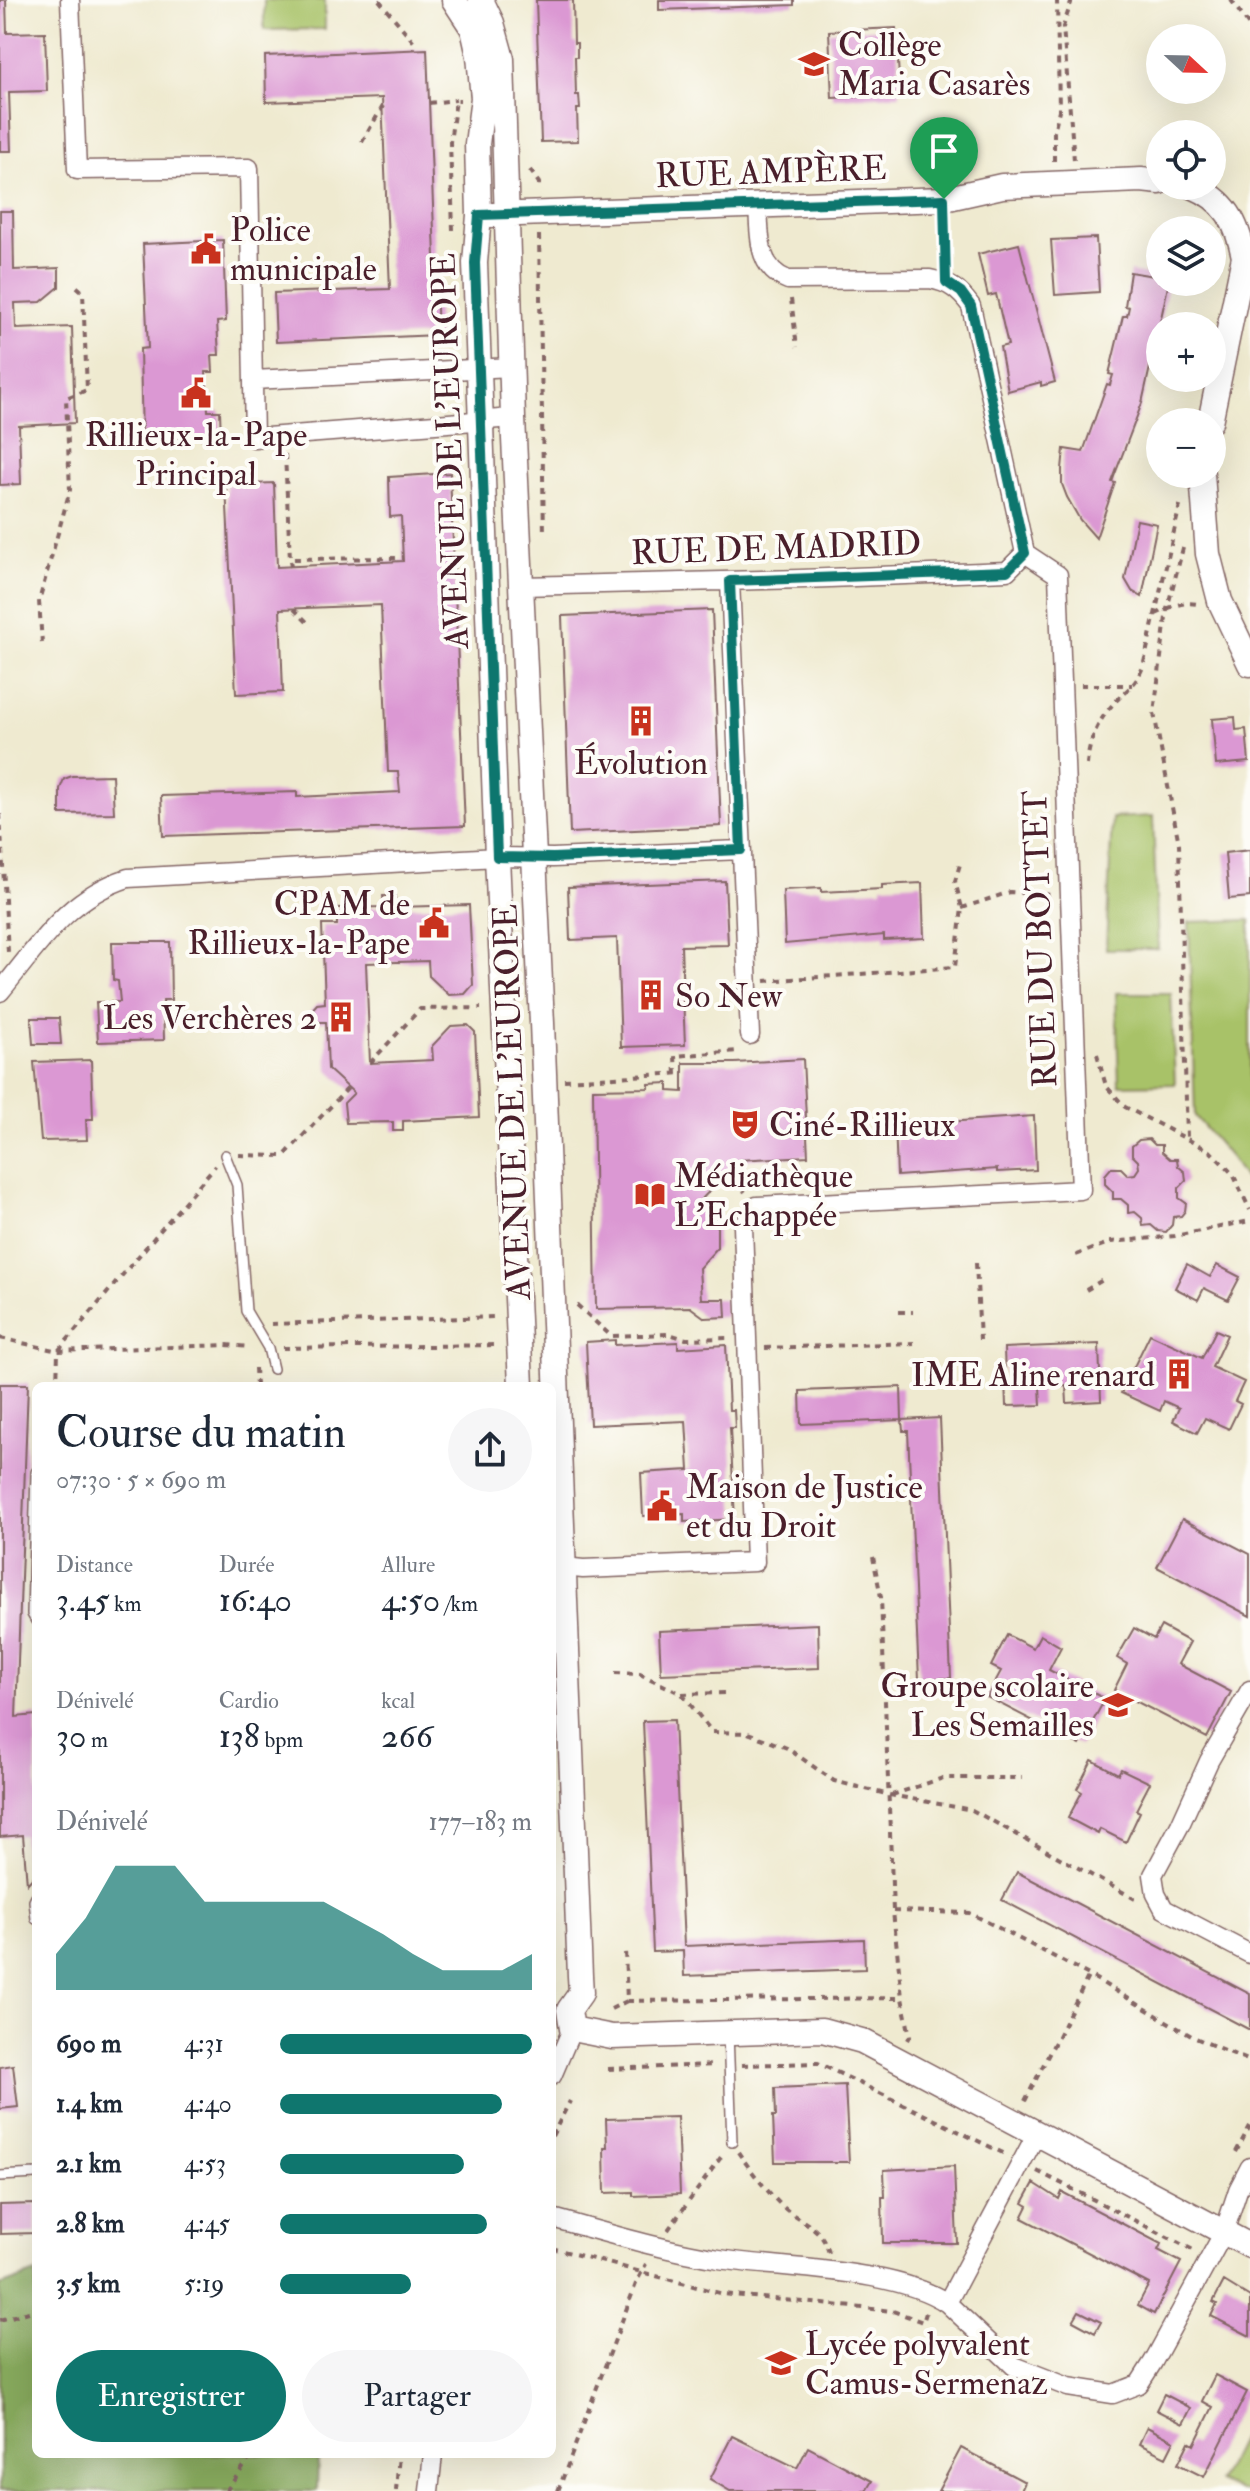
<!DOCTYPE html>
<html lang="fr">
<head>
<meta charset="utf-8">
<style>
  body { margin:0; font-family:"IM FELL Double Pica",serif; background:#f6f6f7; color:#1f2937; height:100vh; display:flex; flex-direction:column; font-size:30px; white-space:nowrap }
  * { box-sizing:border-box; margin:0 }
  p { font-size:26px; color:#747a83 }
  .icon { flex:none; width:44px; height:44px; fill:none; stroke:currentColor; stroke-width:2; stroke-linecap:round; stroke-linejoin:round }
  .map { position:relative; flex:1; overflow:hidden }
  .drawer { position:absolute; left:32px; top:1382px; width:524px; height:1076px; display:flex; flex-direction:column; background:#fff; border-radius:12px; box-shadow:0 8px 32px #0002 }
  .drawer>* { flex:none }
  .needle { width:52px; rotate:112deg }
  .buttons { position:absolute; left:1146px; top:24px; display:grid; gap:16px }
  .buttons a { display:grid; place-items:center; width:80px; height:80px; border-radius:50%; background:#fff; box-shadow:0 8px 32px #0002; font-size:40px }
  .pin { position:absolute; display:grid; place-items:center; width:68px; height:68px; color:#fff; margin:-82px -34px; border-radius:50% 50% 50% 0; rotate:-45deg; box-shadow:0 0 8px #0007 }
  .pin .icon { rotate:45deg }
  .round { display:grid; place-items:center; flex:none; width:84px; height:84px; border-radius:42px; background:#f6f6f7 }
  .headline { display:flex; align-items:center; justify-content:space-between; height:136px; padding:0 24px }
  h1 { font-size:44px; font-weight:600; line-height:60px }
  .metrics { display:grid; grid-template-columns:repeat(3,1fr); gap:12px; height:136px; padding:8px 24px }
  .metrics div { display:grid; align-content:center }
  .metrics b { font-size:34px; font-weight:600 }
  .metrics small { font-size:22px; font-weight:400 }
  .metrics p { font-size:22px }
  .chart { height:224px; padding:16px 24px }
  .chart p { display:flex; justify-content:space-between }
  .chart svg { width:100%; height:144px; margin-top:8px; fill:#0f766e; opacity:.7 }
  .action { display:flex; gap:16px; margin-top:auto; padding:16px 24px }
  .action a { flex:1; height:92px; border-radius:48px; background:#0f766e; color:#fff; font-size:32px; font-weight:600; line-height:92px; text-align:center }
  .action a+a { background:#f6f6f7; color:#1f2937 }
  ul { padding:0 24px; list-style:none; font-size:26px }
  li { display:grid; grid-template-columns:128px 96px 1fr; align-items:center; height:60px }
  li i { height:20px; border-radius:10px; background:#0f766e }
  .map>svg:first-child { display:block }
</style>
</head>
<body>
<div class="map">
<svg width="1250" height="2491" viewBox="0 0 1250 2491">
  <rect width="100%" height="100%" fill="#fdfcf7"/>
  <filter id="ink" filterUnits="userSpaceOnUse"><feTurbulence type="fractalNoise" baseFrequency=".0125" numOctaves="2"/><feDisplacementMap in="SourceGraphic" scale="16" xChannelSelector="R" yChannelSelector="G"/><feConvolveMatrix kernelMatrix="1 2 1 2 8 2 1 2 1" color-interpolation-filters="sRGB"/></filter>
  <filter id="wash" filterUnits="userSpaceOnUse"><feTurbulence type="fractalNoise" baseFrequency=".006" numOctaves="4" result="noise"/><feDisplacementMap in="SourceGraphic" scale="32" xChannelSelector="R" yChannelSelector="G"/><feGaussianBlur stdDeviation="1.8" result="paint"/><feColorMatrix in="noise" values="0 0 0 0 0 0 0 0 0 0 0 0 0 0 0 0 0 1.4 0 .05"/><feComposite in="paint" operator="in"/></filter>
  <g filter="url(#wash)">
    <rect width="100%" height="100%" fill="#efead0"/>
    <path fill="#a8c268" stroke="#79704a" stroke-width="2" d="M264,0H325V29L264,30Z
      M1153,816L1158,949H1106L1112,818Z
      M1250,920V1187L1231,1158L1195,1116L1189,922Z
      M1116,993H1171L1175,1084L1119,1085Z
      M1250,2420V2491H1240L1219,2481Z"/>
    <path fill="#86a85c" stroke="#686444" stroke-width="2" d="M36,2273V2454H318L317,2491H0V2286Z"/>
    <g id="blocks">
      <path fill="#db98d3" d="M0,0H6L7,33L45,32L47,91L9,92L11,151H0Z
        M536,0H573L574,43H577V57H575L576,95H579L580,109H577L578,141L541,142Z
        M659,0H794V5L659,10Z
        M896,28L900,95L832,98L829,31Z
        M427,49L438,335L276,342L274,293L390,289L382,98L266,102L265,56Z
        M0,211H13L14,270L59,268V287L41,302L15,303L16,329L72,327L75,423L19,426L21,484L0,485Z
        M1096,238L1099,292L1055,295L1051,240Z
        M223,240L226,321L217,322L219,355H212L213,372H206L208,411H220L221,438L142,440L140,349L148,348L143,244Z
        M1019,244L1055,382L1041,386V382L1008,391L1000,347L1008,345L996,294L988,296L978,254Z
        M1130,272L1160,277V282H1169L1142,403L1112,482L1115,483L1096,538L1080,520L1067,497L1062,484V469L1064,449L1083,452L1107,384L1110,385L1113,375L1109,374L1123,316H1127L1129,307L1125,306Z
        M450,473L465,826L163,836L161,796L297,792V797L400,792L398,772H388L381,605L280,609L283,692L236,694L226,485L274,483L277,567L403,561L401,516L390,517L389,477Z
        M1137,520L1157,524L1142,597L1132,591L1125,579Z
        M712,610L721,826L570,833L562,616Z
        M1235,717L1236,730L1246,729L1249,762L1216,765L1212,719Z
        M112,775L114,813L60,814V789L64,779L72,776Z
        M1250,850V897L1229,899L1225,853Z
        M725,881L728,945L681,946L685,1045L621,1047L617,938L570,940L568,887Z
        M922,883L924,938L884,940V935L785,944L783,890L821,888V892L882,889V885Z
        M383,896H395L396,907L469,905L473,985L465,994L449,995L429,976L428,961L366,963L370,1063L433,1060L432,1046L451,1026L468,1025L475,1032L479,1117L403,1121V1131H393V1122L346,1123L344,1103L354,1093L328,1069L326,1022H318L309,1013L317,1004L325,1003L322,925H337V908L384,907Z
        M112,942H170L171,1000H163L164,1040L98,1042L96,1002H120L118,981L113,980Z
        M31,1018H59L61,1044H33Z
        M803,1059L808,1156L739,1160L698,1203L717,1219V1248L699,1268L701,1299H725L726,1317L705,1318L690,1307L596,1309L593,1089L649,1088V1084L668,1083V1091L683,1092V1063H735Z
        M91,1060L93,1119H86L87,1140L41,1141L34,1062Z
        M1034,1116L1036,1170L997,1172V1169L897,1176L895,1121L933,1120V1123Z
        M1149,1139L1155,1145H1162V1152L1170,1159H1177L1178,1166L1185,1172L1186,1181L1179,1188V1198L1186,1203L1185,1211L1181,1216L1173,1217L1172,1225L1166,1232L1158,1231L1151,1225L1143,1226L1142,1218L1135,1212L1128,1213V1205L1121,1199H1113V1192L1105,1184V1175L1111,1168H1121L1128,1175L1135,1174L1139,1168L1138,1161L1132,1155V1146L1139,1140Z
        M1187,1264L1210,1277L1217,1265L1240,1277L1228,1300L1204,1288L1198,1300L1175,1288Z
        M1216,1330L1227,1335L1212,1367L1244,1382L1235,1401L1241,1404L1229,1429L1205,1418L1197,1433L1173,1421L1179,1408L1164,1401L1160,1411L1121,1393L1150,1334L1202,1358Z
        M615,1340V1345L678,1342V1348L726,1345L729,1410H734L735,1428H730L735,1519L684,1522V1514L643,1516L641,1473L689,1470L686,1421L590,1425L586,1342Z
        M1099,1344L1101,1401L1067,1403L1066,1385L1040,1386L1041,1405L1006,1406L1004,1348Z
        M0,1384H28L16,1717L36,1715V1874L27,1884L23,1835L0,1837Z
        M901,1387L902,1420L801,1424L800,1391Z
        M940,1418L951,1678L919,1679L908,1431H903L902,1420Z
        M1182,1519L1250,1554V1616L1157,1567Z
        M818,1624L819,1668L661,1674L659,1631Z
        M1161,1626L1190,1642L1178,1664L1231,1692L1207,1738L1114,1690L1127,1664L1117,1658L1134,1628L1154,1639Z
        M1007,1635L1033,1648L1040,1635L1061,1647L1049,1670L1105,1699L1080,1745L987,1697L1001,1671L991,1666Z
        M674,1720L684,1946L864,1939L865,1969L684,1976L683,1951L653,1952L643,1721Z
        M1092,1760L1118,1774L1121,1769L1150,1783L1136,1810L1140,1812L1126,1842L1100,1829L1098,1834L1068,1818L1082,1792L1077,1789Z
        M1017,1872L1250,1994V2030L1002,1900Z
        M13,2065L18,2107L0,2109V2067Z
        M845,2085L849,2162H775L773,2116H776L775,2088Z
        M677,2117L680,2194L633,2196V2192L605,2193L604,2147H607L606,2119Z
        M954,2166L957,2243H883L882,2197H885L884,2170Z
        M1034,2183L1059,2199L1062,2192L1161,2244L1158,2250L1181,2262L1154,2314L1138,2305L1149,2284L1022,2218L1028,2206L1023,2203Z
        M36,2204V2233L0,2234V2205Z
        M1224,2281L1250,2297V2336L1211,2316L1217,2304L1213,2302Z
        M1079,2311L1101,2322L1095,2333L1073,2321Z
        M1215,2375L1247,2392L1204,2477L1178,2464L1189,2442L1194,2445L1213,2407L1202,2401Z
        M1164,2394L1191,2408L1183,2424L1156,2410Z
        M1147,2427L1174,2441L1166,2457L1139,2444Z
        M732,2436L797,2468L808,2447L872,2481L866,2491H730L710,2479Z
        M961,2448L1025,2482L1021,2491H938Z"/>
    </g>
  </g>
  <g filter="url(#ink)">
    <use href="#blocks" fill-opacity="0" stroke="#846665" stroke-width="2"/>
    <g fill="none" stroke-linecap="round" stroke-linejoin="round">
      <g stroke="#846665" stroke-width="12">
        <path id="lane" d="M225,1155L237,1185L246,1311L268,1348L273,1369
          M36,1472L32,1614L36,1621
          M36,1897L34,1901L36,1919
          M728,2033L732,2142
          M0,2176L36,2174"/>
      </g>
      <g stroke="#846665" stroke-width="21">
        <path id="street" d="M70,0L77,170L249,168L254,438L513,418
          M253,380L512,367
          M730,581L750,1035
          M522,586L804,579L1007,571L1025,553
          M0,992C40,944 66,898 128,878L497,857L553,858L741,850
          M555,1566L583,1569L755,1562L743,1226L757,1206L1081,1190L1058,575L1025,553L971,306C959,290 950,283 930,279L788,280C756,268 760,234 758,205
          M1250,1690L1209,1761L1180,1825L1153,1875L1156,1894L1164,1909L1250,1954
          M552,2076L572,2029
          M552,2218C607,2233 662,2250 719,2259C783,2269 895,2268 947,2303L1014,2366L1068,2387L1113,2394L1139,2384L1153,2362L1224,2232L1238,2190L1250,2167
          M947,2303L1037,2133
          M429,2491L433,2454"/>
      </g>
      <g stroke="#846665" stroke-width="27">
        <path id="secondary" d="M454,0L473,29L479,56L483,98L477,144L479,215L475,263L497,857L521,1386
          M481,0L492,23L502,59L513,418L542,1023L580,1976L581,1993L569,2010L572,2029L612,2037L822,2030L862,2041L1250,2246
          M1192,186C1226,200 1237,222 1244,257L1210,422
          M490,215L944,199L1002,186L1141,180L1160,182
          M1202,474L1208,554L1220,601L1250,664"/>
      </g>
      <path stroke="#846665" stroke-width="4" stroke-dasharray="6 6" stroke-linecap="butt" d="M379,0L414,42V49
        M1072,0L1063,27L1074,160
        M1231,0L1250,27
        M429,103L456,100
        M362,142L383,106
        M1054,161V132L1059,110L1057,0
        M530,170L539,183V191
        M944,220L946,264
        M453,230L450,142L456,100H460
        M539,235L544,535
        M791,299L797,347
        M285,454L290,559
        M1183,548L1167,609L1154,713L1179,844L1187,1138
        M454,557H464
        M291,567L290,559L403,558
        M294,609L311,626
        M1156,614C1171,607 1181,601 1198,604
        M42,643L39,601L70,490L66,398L87,390L83,292L74,284
        M1081,685H1132
        M1087,765C1089,738 1100,716 1120,697C1133,684 1135,685 1143,667L1180,505
        M0,814L8,952
        M962,908L1010,892L1053,895
        M765,981L955,967L962,908L955,881L961,861
        M1097,1054L1106,1086L1125,1107L1210,1151L1233,1174L1250,1210
        M370,1063L420,1009L481,1008
        M676,1074L675,1056L738,1051
        M564,1080L683,1073
        M239,1155L284,1156L348,1088
        M728,1172L745,1192
        M1076,1255L1111,1242L1175,1236L1250,1221
        M976,1263L980,1340
        M1086,1290L1106,1278
        M577,1305L611,1336L669,1334L686,1339L727,1338
        M899,1312H913
        M271,1324L495,1317
        M0,1338L58,1351L226,1345L250,1347
        M283,1348L496,1345
        M765,1348L914,1343
        M255,1368L256,1386
        M57,1386L58,1351L215,1166
        M873,1557L881,1597L893,1911L902,1998L910,2036L908,2040
        M615,1673L640,1674L682,1694L712,1732L748,1733L787,1748L834,1781L890,1795L972,1810L1139,1901
        M682,1694L725,1693
        M892,1795L943,1778H1022
        M893,1911L970,1913L1089,1975L1193,2037L1250,2061
        M627,2001L900,1998
        M611,2009L627,2001L625,1950
        M742,2065L818,2063L1005,2154
        M608,2069L714,2065
        M1025,2101L1089,1975
        M552,2136L570,2101
        M738,2152C751,2171 766,2190 782,2206C802,2224 821,2225 829,2253
        M1236,2152L1250,2126
        M1037,2171L1193,2250
        M668,2230L724,2153
        M552,2248L723,2294L893,2311L923,2322L926,2313
        M0,2320L36,2310
        M226,2491L253,2454
        M396,2491L399,2454
        M558,2491L637,2281L646,2264"/>
      <use href="#lane" stroke="#fff" stroke-width="9"/>
      <use href="#street" stroke="#fff" stroke-width="18"/>
      <use href="#secondary" stroke="#fff" stroke-width="24"/>
    </g>
  </g>
  <g fill="none" stroke-linecap="round" stroke-linejoin="round" filter="url(#ink)">
    <g stroke="#fff" stroke-width="16">
      <path id="route" d="M944,199L946,282L961,292L971,306L1025,553L1007,571L730,581L741,850L553,858L497,857L475,263L479,215Z"/>
    </g>
    <use href="#route" stroke="#0f766e" stroke-width="10"/>
  </g>
  <defs>
    <g id="school-bare" transform="scale(2.4)"><path d="M0-5L7-2L0 1L-7-2ZM-4 1L0 2.5L4 1V4Q0 6-4 4Z" fill="#c8321e" stroke="#fdfcf7" stroke-width="2.5" paint-order="stroke"/></g>
    <g id="civic-bare" transform="scale(2.4)"><path d="M-.6-6.5H3V-4.5H.6V-3L4-1V1h2V6H-6V1h2V-1L-.6-3ZM-1.2 2.5V6h2.4V2.5Z" fill="#c8321e" stroke="#fdfcf7" stroke-width="2.5" paint-order="stroke"/></g>
    <g id="building-bare" transform="scale(2.4)"><path d="M-4-6H4V6H1V3H-1V6H-4ZM-2.5-4.3h1.7v1.8h-1.7ZM.8-4.3h1.7v1.8H.8ZM-2.5-1h1.7V.8h-1.7ZM.8-1h1.7V.8H.8Z" fill="#c8321e" stroke="#fdfcf7" stroke-width="2.5" paint-order="stroke"/></g>
    <g id="theatre-bare" transform="scale(2.4)"><path d="M-5-5.5Q0-4 5-5.5V0Q5 5 0 6Q-5 5-5 0ZM-3.3-2.5H-1v1.5H-3.3ZM1-2.5H3.3v1.5H1ZM-2.8 1Q0 5.5 2.8 1Z" fill="#c8321e" stroke="#fdfcf7" stroke-width="2.5" paint-order="stroke"/></g>
    <g id="library-bare" transform="scale(2.4)"><path d="M-6-4Q-3-5.5-.7-3.5V5Q-3 3-6 4ZM6-4Q3-5.5 .7-3.5V5Q3 3 6 4Z" fill="#c8321e" stroke="#fdfcf7" stroke-width="2.5" paint-order="stroke"/></g>
  </defs>
  <g fill-rule="evenodd">
    <use href="#school-bare" x="814" y="64"/>
    <use href="#civic-bare" x="206" y="249"/>
    <use href="#civic-bare" x="196" y="393"/>
    <use href="#building-bare" x="641" y="721"/>
    <use href="#civic-bare" x="434" y="923"/>
    <use href="#building-bare" x="651" y="995"/>
    <use href="#building-bare" x="341" y="1017"/>
    <use href="#theatre-bare" x="745" y="1124"/>
    <use href="#library-bare" x="650" y="1195"/>
    <use href="#building-bare" x="1179" y="1374"/>
    <use href="#civic-bare" x="662" y="1506"/>
    <use href="#school-bare" x="1118" y="1705"/>
    <use href="#school-bare" x="781" y="2363"/>
  </g>
  <g text-anchor="middle" stroke-width="8" stroke-linejoin="round" paint-order="stroke">
    <g font-size="34" fill="#4a1f2b" stroke="#fdfcf7" text-anchor="start">
      <text x="838" y="56">Collège<tspan x="838" dy="39">Maria Casarès</tspan></text>
      <text x="230" y="241">Police<tspan x="230" dy="39">municipale</tspan></text>
      <text x="196" y="446" text-anchor="middle">Rillieux-la-Pape<tspan x="196" dy="39">Principal</tspan></text>
      <text x="641" y="774" text-anchor="middle">Évolution</text>
      <text x="410" y="915" text-anchor="end">CPAM de<tspan x="410" dy="39">Rillieux-la-Pape</tspan></text>
      <text x="675" y="1007">So New</text>
      <text x="317" y="1029" text-anchor="end">Les Verchères 2</text>
      <text x="769" y="1136">Ciné-Rillieux</text>
      <text x="674" y="1187">Médiathèque<tspan x="674" dy="39">L'Echappée</tspan></text>
      <text x="1155" y="1386" text-anchor="end">IME Aline renard</text>
      <text x="686" y="1498">Maison de Justice<tspan x="686" dy="39">et du Droit</tspan></text>
      <text x="1094" y="1697" text-anchor="end">Groupe scolaire<tspan x="1094" dy="39">Les Semailles</tspan></text>
      <text x="805" y="2355">Lycée polyvalent<tspan x="805" dy="39">Camus-Sermenaz</tspan></text>
    </g>
    <g font-size="34" fill="#4a1f2b" stroke="#fdfcf7">
      <text transform="translate(771 171) rotate(-2)" y="12">RUE AMPÈRE</text>
      <text transform="translate(449 451) rotate(-92)" y="12">AVENUE DE L'EUROPE</text>
      <text transform="translate(776 547) rotate(-2)" y="12">RUE DE MADRID</text>
      <text transform="translate(1039 939) rotate(-92)" y="12">RUE DU BOTTET</text>
      <text transform="translate(511 1102) rotate(-92)" y="12">AVENUE DE L'EUROPE</text>
    </g>
  </g>
</svg>
<div class="buttons">
<a><svg class="needle" viewBox="-14 -14 28 28"><path d="M0-13l5 13h-10z" fill="#e53935"/><path d="M0 13l5-13h-10z" fill="#747a83"/></svg></a>
<a><svg class="icon" aria-label="locate" viewBox="0 0 24 24"><circle cx="12" cy="12" r="6"/><path d="M12 2v4M12 18v4M2 12h4M18 12h4"/></svg></a>
<a><svg class="icon" aria-label="layers" viewBox="0 0 24 24"><path d="M12 4l9 5-9 5-9-5zM3 14l9 5 9-5"/></svg></a>
<a>+</a>
<a>−</a>
</div>
<div class="pin" style="left:944px;top:199px;background:#1e9e55"><svg class="icon" aria-label="arrive" viewBox="0 0 24 24"><path d="M6 21V4h12l-3 4 3 4H6"/></svg></div>
<section class="drawer">
<div class="headline"><div><h1>Course du matin</h1><p>07:30 · 5 × 690 m</p></div><a class="round"><svg class="icon" aria-label="share" viewBox="0 0 24 24"><path d="M12 15V3M7 8l5-5 5 5M5 13v7h14v-7"/></svg></a></div>
<div class="metrics">
<div><p>Distance</p><b>3.45<small> km</small></b></div>
<div><p>Durée</p><b>16:40</b></div>
<div><p>Allure</p><b>4:50<small> /km</small></b></div>
</div>
<div class="metrics">
<div><p>Dénivelé</p><b>30<small> m</small></b></div>
<div><p>Cardio</p><b>138<small> bpm</small></b></div>
<div><p>kcal</p><b>266</b></div>
</div>
<div class="chart"><p><span>Dénivelé</span>177–183 m</p>
<svg viewBox="0 0 160 44" preserveAspectRatio="none"><path d="M0 44V33L10 22L20 6L30 6L40 6L50 17L60 17L70 17L80 17L90 17L100 22L110 27L120 33L130 38L140 38L150 38L160 33V44z"/></svg>
</div>
<ul>
<li><b>690 m</b>4:31<i style="width:100%"></i></li>
<li><b>1.4 km</b>4:40<i style="width:88%"></i></li>
<li><b>2.1 km</b>4:53<i style="width:73%"></i></li>
<li><b>2.8 km</b>4:45<i style="width:82%"></i></li>
<li><b>3.5 km</b>5:19<i style="width:52%"></i></li>
</ul>
<div class="action"><a>Enregistrer</a><a>Partager</a></div>
</section>
</div>
</body>
</html>
